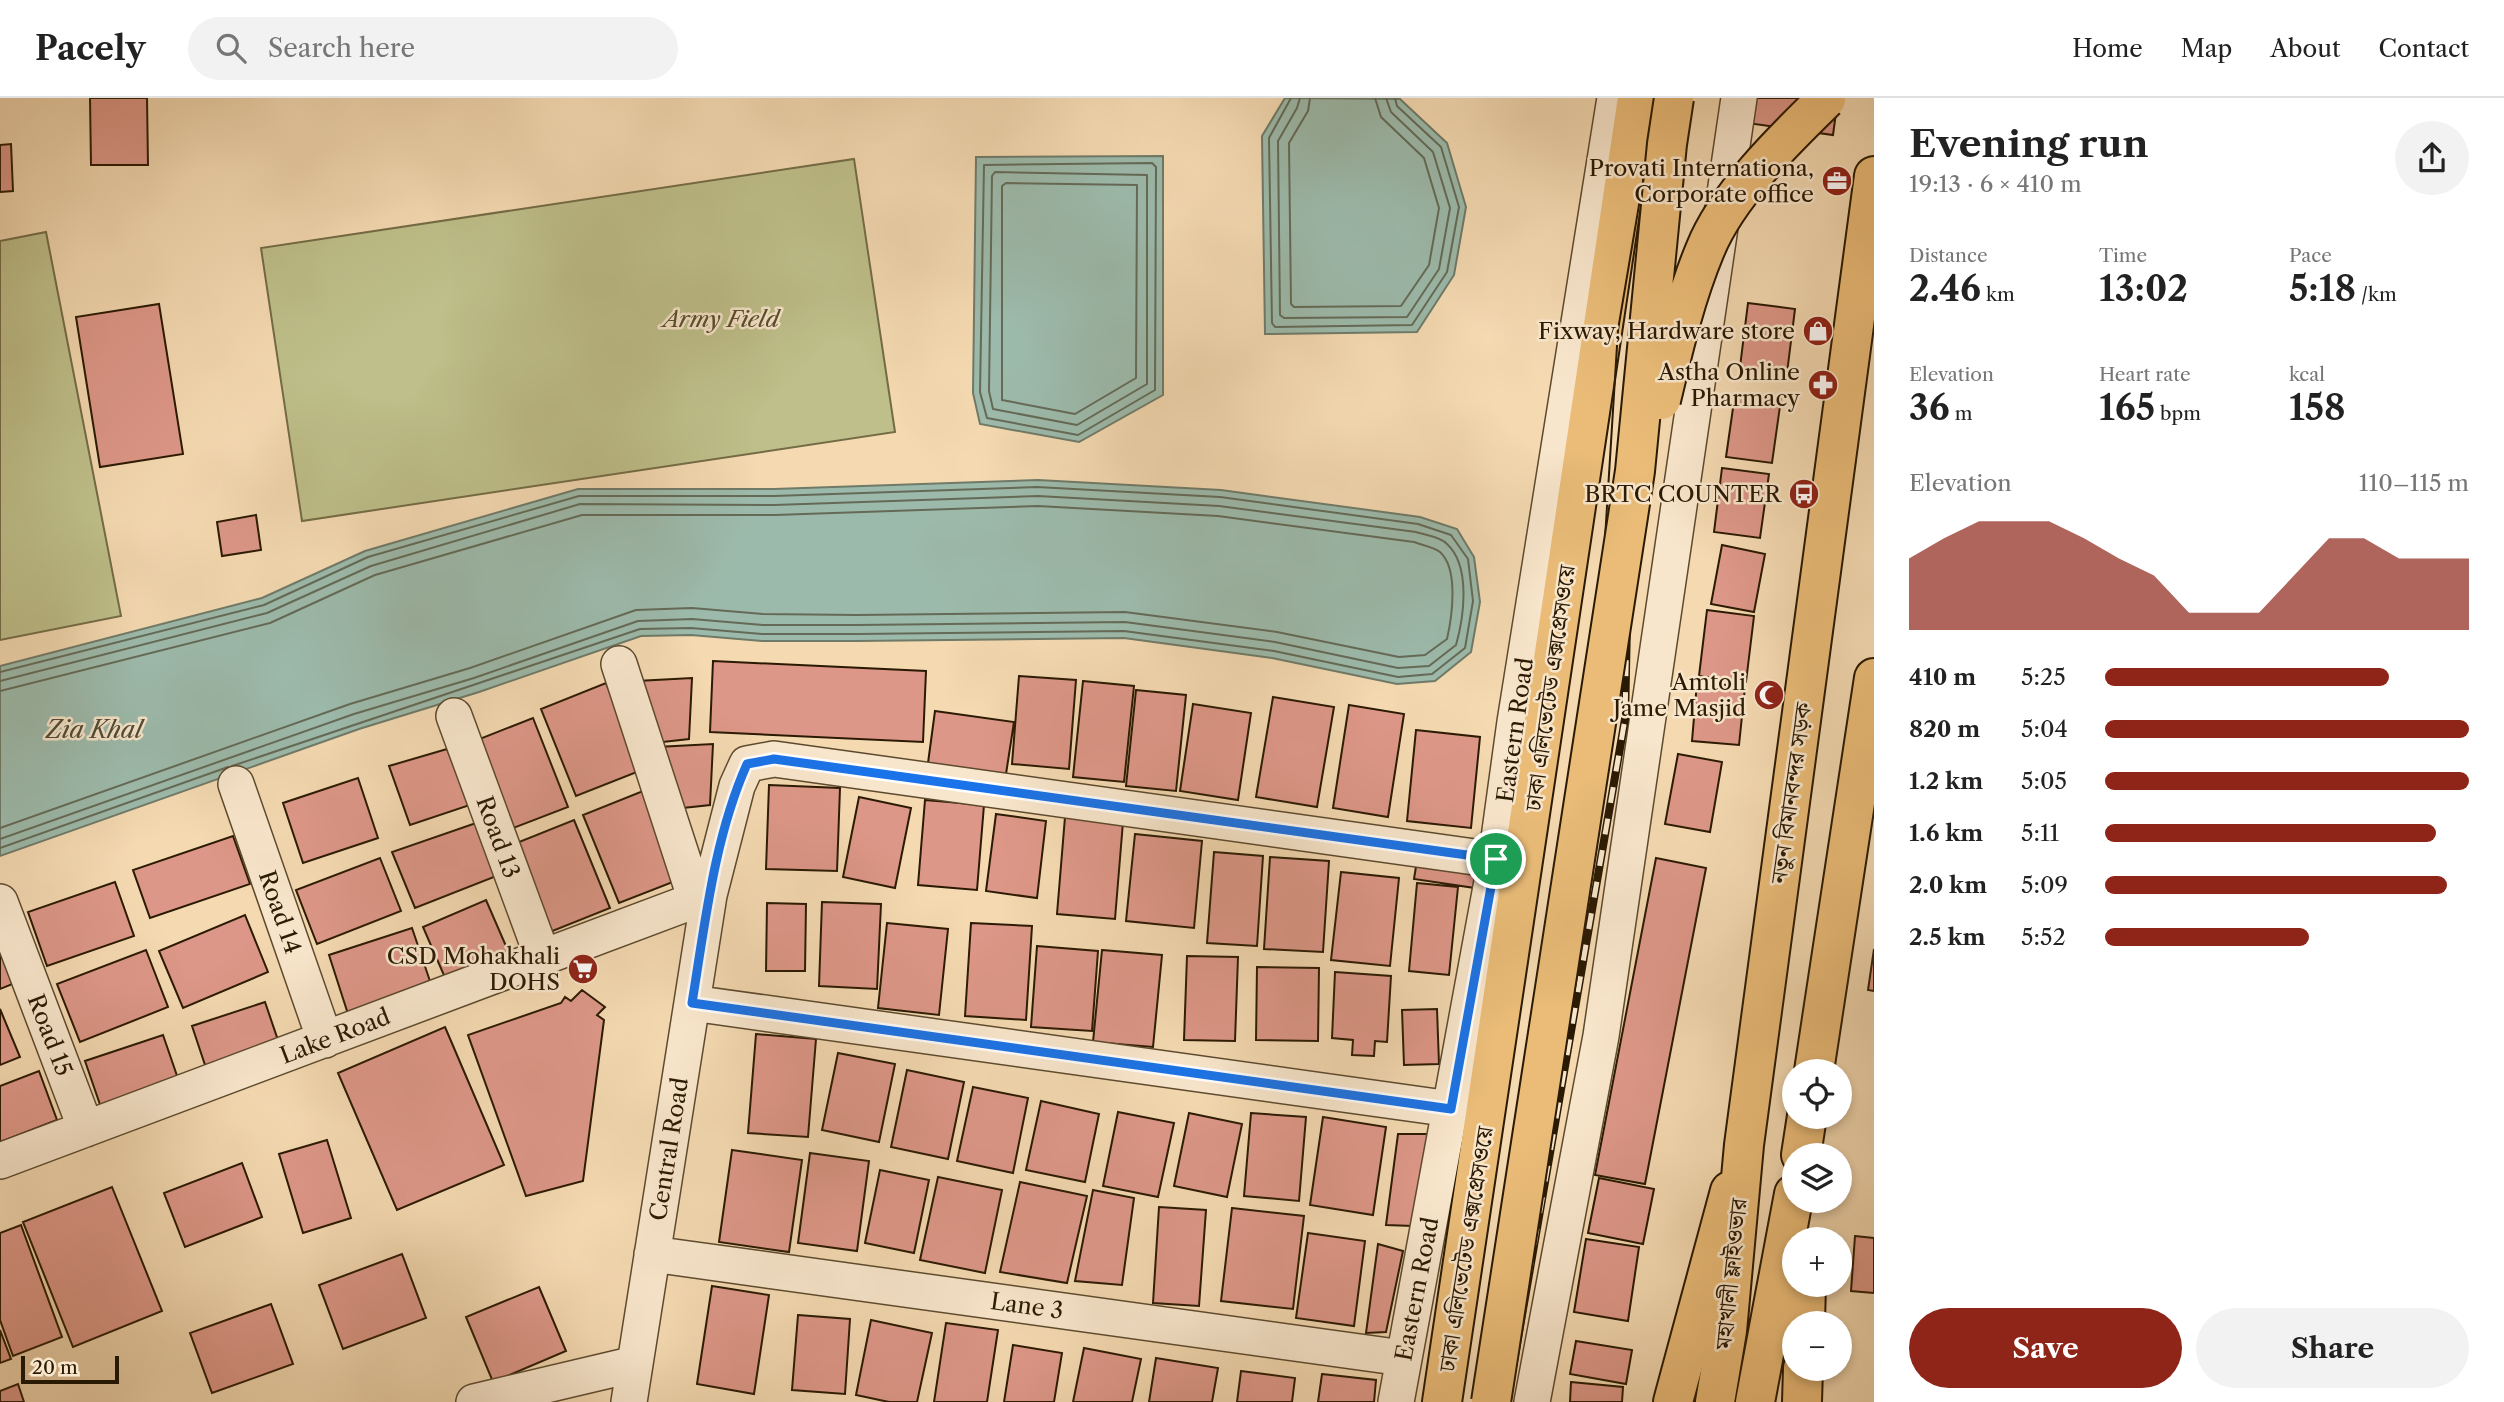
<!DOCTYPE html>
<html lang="en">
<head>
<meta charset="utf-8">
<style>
  body { margin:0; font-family:"Libre Caslon Text","Noto Serif Bengali",serif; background:#f2f2f2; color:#222; height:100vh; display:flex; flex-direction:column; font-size:26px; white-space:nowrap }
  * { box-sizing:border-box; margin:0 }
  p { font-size:23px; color:#767676 }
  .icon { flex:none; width:38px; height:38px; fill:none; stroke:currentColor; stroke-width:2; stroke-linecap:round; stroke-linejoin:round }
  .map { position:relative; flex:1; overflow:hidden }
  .details { display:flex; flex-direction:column; background:#fff; width:630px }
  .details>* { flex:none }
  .buttons { position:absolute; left:1782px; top:961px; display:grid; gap:14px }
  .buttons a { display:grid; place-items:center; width:70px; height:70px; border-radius:50%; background:#fff; box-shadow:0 4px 10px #0003; font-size:35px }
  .scale { position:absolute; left:21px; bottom:18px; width:98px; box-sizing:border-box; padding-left:7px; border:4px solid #2b1a03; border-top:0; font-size:19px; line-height:24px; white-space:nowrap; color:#2b1a03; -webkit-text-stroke:5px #f8e6cc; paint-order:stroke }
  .pin { position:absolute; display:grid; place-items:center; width:60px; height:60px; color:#fff; margin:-30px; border:4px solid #fff; border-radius:50%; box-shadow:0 2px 7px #0007 }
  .round { display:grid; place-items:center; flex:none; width:74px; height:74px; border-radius:37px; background:#f2f2f2 }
  .head { display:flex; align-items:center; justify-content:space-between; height:119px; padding:0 35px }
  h1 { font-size:38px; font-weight:800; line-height:52px }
  .figures { display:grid; grid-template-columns:repeat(3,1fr); gap:10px; height:119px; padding:7px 35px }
  .figures div { display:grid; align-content:center }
  .figures b { font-size:35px; font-weight:800 }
  .figures small { font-size:19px; font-weight:400 }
  .figures p { font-size:19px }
  .chart { height:196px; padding:14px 35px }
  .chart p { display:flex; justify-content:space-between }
  .chart svg { width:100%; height:126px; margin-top:7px; fill:#8f2418; opacity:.7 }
  .cta { display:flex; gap:14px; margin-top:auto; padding:14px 35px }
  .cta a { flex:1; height:80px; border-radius:42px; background:#8f2418; color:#fff; font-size:28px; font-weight:800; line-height:80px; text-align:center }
  .cta a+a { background:#f2f2f2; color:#222 }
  ul { padding:0 35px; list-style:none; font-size:23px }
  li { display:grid; grid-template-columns:112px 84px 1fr; align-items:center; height:52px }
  li i { height:18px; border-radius:9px; background:#8f2418 }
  header { display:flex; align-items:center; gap:42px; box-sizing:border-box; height:98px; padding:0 35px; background:#fff; border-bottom:2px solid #e0e0e0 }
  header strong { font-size:33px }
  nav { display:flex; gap:38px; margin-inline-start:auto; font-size:24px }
  .search { width:490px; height:63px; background:#f2f2f2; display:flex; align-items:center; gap:18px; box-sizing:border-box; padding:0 24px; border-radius:38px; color:#767676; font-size:26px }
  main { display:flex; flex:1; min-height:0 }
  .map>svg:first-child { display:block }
</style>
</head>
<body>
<header>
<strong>Pacely</strong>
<div class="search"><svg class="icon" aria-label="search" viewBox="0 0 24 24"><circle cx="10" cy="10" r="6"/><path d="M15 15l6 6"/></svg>Search here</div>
<nav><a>Home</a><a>Map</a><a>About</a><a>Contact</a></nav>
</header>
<main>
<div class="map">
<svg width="1874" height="1304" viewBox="0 0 1874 1304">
  <rect width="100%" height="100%" fill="#f4d9b1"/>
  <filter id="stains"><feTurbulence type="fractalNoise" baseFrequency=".00286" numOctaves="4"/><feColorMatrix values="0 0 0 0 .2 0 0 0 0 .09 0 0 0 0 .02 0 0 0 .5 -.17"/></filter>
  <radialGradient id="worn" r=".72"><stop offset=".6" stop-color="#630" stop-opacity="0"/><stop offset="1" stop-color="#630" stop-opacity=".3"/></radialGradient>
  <path fill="#bebf8a" stroke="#746c46" stroke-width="2" d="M854,61L895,334L302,423L261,150Z
    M46,134L121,518L0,542V143Z"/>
  <path fill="#9cbaab" stroke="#6f7a68" stroke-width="2" d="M1285,0L1400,1L1447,45L1466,109L1454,177L1417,234L1265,236L1262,38Z
    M1163,58V297L1079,344L980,326L973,295L976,59Z
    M1038,382L1221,392L1420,419L1457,431L1474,459L1480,504L1471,554L1435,583L1397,586L1272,560L1124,540L857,543H762L691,537L641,538L479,594L359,631L0,758V568L262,500L365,453L578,391H774Z"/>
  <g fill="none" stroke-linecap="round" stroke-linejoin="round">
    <path stroke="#646a57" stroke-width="2" d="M1291,0L1269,40L1272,225L1275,229L1412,227L1447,174L1459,109L1441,49L1397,8L1395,0
      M1300,0L1297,10L1278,43L1280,217L1284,220L1407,219L1439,171L1450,110L1433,54L1391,14L1386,0
      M1310,0L1308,13L1289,45L1291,206L1294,209L1401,208L1429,167L1439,110L1424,60L1381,19L1375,0
      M1152,65L1156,69L1155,292L1078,337L987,320L980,294L984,67Z
      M995,74L1147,77V286L1077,327L993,311L989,293L992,78Z
      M1006,85L1137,87L1136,280L1075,316L1002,302V88Z
      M0,574L264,507L368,459L579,398H774L1037,389L1220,399L1418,426L1451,437L1468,461L1473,503L1465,550L1432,576L1398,579L1274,553L1124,533L857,536H762L691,530L640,531L232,668
      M0,583L267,515L371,468L580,406L774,407L1038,398L1219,408L1416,434C1425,437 1441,439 1447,446C1471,468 1464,519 1456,547L1429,568L1398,570L1275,544L1125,524L857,527H763L692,521L638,523L474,580L354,616L0,741
      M0,593L270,525L375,477L582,417H775L1038,408L1218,418L1414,444C1421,447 1434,449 1440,454C1459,471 1452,519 1447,541L1425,557L1399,559L1277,534L1125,514L857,517L763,516L692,510L636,512L470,570L350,606L0,730
      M0,750L228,669"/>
  </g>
  <path fill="#dd9788" stroke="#2b1a03" stroke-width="2" d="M90,0H147L148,67H91Z
    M1751,0H1838L1833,37L1747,25Z
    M11,46L13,93L0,94V47Z
    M1748,205L1795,211L1787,275L1740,269Z
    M159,206L183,356L100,369L76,219Z
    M1735,296L1781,301L1772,365L1726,359Z
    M1722,370L1769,376L1760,440L1714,434Z
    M256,417L261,452L222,458L217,424Z
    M1722,447L1765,456L1754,514L1711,506Z
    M1707,512L1754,518L1746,584L1699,578Z
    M713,563L926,573L923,644L710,634Z
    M1019,578L1076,582L1069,671L1012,666Z
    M692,580L689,641L654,645L637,583Z
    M1083,583L1134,588L1124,684L1073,679Z
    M1697,584L1745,589L1739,647L1692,643Z
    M606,585L642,672L576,698L541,611Z
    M1136,592L1186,597L1176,693L1126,688Z
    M1273,599L1334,609L1317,709L1256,699Z
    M1193,606L1251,615L1238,702L1180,693Z
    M1349,607L1404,616L1388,719L1333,710Z
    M935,613L1014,624L1006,676L928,665Z
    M533,620L568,709L508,732L472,644Z
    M1416,632L1480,639L1471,730L1407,723Z
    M713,646L710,707L674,711L657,649Z
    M447,651L470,707L410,727L389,668Z
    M1678,656L1722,664L1710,734L1665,726Z
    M358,680L378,740L303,765L283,705Z
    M769,687L840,690L837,773L766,771Z
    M643,693L678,782L619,805L583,717Z
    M859,699L911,710L895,790L843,779Z
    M925,702L984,707L977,792L918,787Z
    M996,716L1046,723L1037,800L986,793Z
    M1065,719L1123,724L1115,821L1057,816Z
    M574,722L610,810L550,834L514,746Z
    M476,725L499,777L415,810L392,754Z
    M1135,736L1202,743L1194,830L1126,823Z
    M233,738L250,786L150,820L133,772Z
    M1214,754L1263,758L1257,848L1207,845Z
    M1418,756L1478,765L1475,790L1414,781Z
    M1270,759L1329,763L1323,854L1264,851Z
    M380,760L401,813L317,846L296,792Z
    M1656,760L1706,770L1645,1086L1595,1077Z
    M1341,774L1399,780L1390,868L1331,862Z
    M115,784L134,838L47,868L28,814Z
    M1417,785L1458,789L1449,877L1409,873Z
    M486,802L509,855L446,882L423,829Z
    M822,804L881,806L877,891L819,888Z
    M767,805L806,806L805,873H766Z
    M245,817L268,874L183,910L159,853Z
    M887,825L948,831L939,917L878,910Z
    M971,825L1032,828L1026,922L965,918Z
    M412,830L432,889L348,916L329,857Z
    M0,848L15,885L0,891Z
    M1037,848L1098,853L1092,933L1031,929Z
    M1874,851V893L1868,892Z
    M146,852L168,909L80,944L57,886Z
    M1102,852L1162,857L1153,949L1093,944Z
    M1187,858L1238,859L1235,943L1184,942Z
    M1257,869L1319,870L1318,943L1256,942Z
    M1335,874L1391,878L1387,944L1375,943L1374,958L1352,957L1353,942L1332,940Z
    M582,892L605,909L597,917L604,922L583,1083L526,1098L468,937L561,905L565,899L571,903Z
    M265,904L282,954L209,979L192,928Z
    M0,911L20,959L0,967Z
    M1437,911L1439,966L1404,967L1402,912Z
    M445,929L504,1067L397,1112L338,975Z
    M756,936L816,941L808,1039L748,1035Z
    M163,937L184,998L106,1024L85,963Z
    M838,955L895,966L879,1044L822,1032Z
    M907,972L964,984L948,1061L891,1049Z
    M39,973L57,1022L0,1044V988Z
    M973,989L1028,1000L1013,1075L957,1063Z
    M1041,1003L1099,1016L1085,1084L1026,1072Z
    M1118,1014L1174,1025L1158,1099L1103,1088Z
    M1189,1015L1242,1026L1227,1099L1174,1088Z
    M1251,1015L1306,1019L1299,1103L1244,1098Z
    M1323,1019L1386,1029L1373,1117L1310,1107Z
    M1398,1036H1435L1413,1128L1386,1127Z
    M327,1042L351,1120L303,1135L279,1056Z
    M732,1052L802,1062L789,1154L719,1144Z
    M810,1055L869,1063L857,1153L798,1145Z
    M242,1065L262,1119L185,1149L164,1095Z
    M880,1072L929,1082L914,1155L865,1145Z
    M938,1079L1002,1092L985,1175L920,1162Z
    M1599,1080L1654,1091L1643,1146L1588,1135Z
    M1020,1084L1087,1098L1067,1185L1000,1174Z
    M112,1089L162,1213L73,1249L23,1124Z
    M1093,1092L1134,1100L1122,1187L1075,1183Z
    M1159,1109L1206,1112L1199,1208L1153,1205Z
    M1232,1110L1304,1118L1293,1211L1221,1203Z
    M21,1127L62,1239L13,1258L0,1222V1135Z
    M1308,1135L1365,1143L1354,1228L1296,1220Z
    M1855,1138L1874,1140V1195L1851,1193Z
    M1586,1141L1639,1149L1628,1223L1574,1214Z
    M1378,1146L1403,1153L1386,1234L1366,1235Z
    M402,1156L426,1220L343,1251L319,1187Z
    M712,1188L769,1197L754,1296L697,1286Z
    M539,1189L566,1253L493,1284L466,1219Z
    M271,1206L293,1266L212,1295L190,1235Z
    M798,1217L850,1221L845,1296L792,1292Z
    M871,1222L932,1235L917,1304H889L856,1297Z
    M946,1225L998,1232L987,1304H934Z
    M0,1232L11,1261L0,1265Z
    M1576,1243L1632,1252L1626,1286L1570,1276Z
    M1013,1247L1062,1255L1054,1304H1004Z
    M1084,1250L1141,1261L1132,1304H1073Z
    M1156,1260L1218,1270L1212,1304H1149Z
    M1241,1273L1295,1280L1292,1304H1237Z
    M1322,1276L1376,1282L1374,1304H1318Z
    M1571,1284L1623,1289L1622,1304H1570Z
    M18,1286L24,1304H0V1293Z"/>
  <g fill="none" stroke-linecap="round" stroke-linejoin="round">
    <g stroke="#5d4a2e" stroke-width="38">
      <path id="minor" d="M619,566L696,802
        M454,618L543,860
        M236,686L325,942
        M0,804L86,1031
        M692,905L1451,1011
        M0,1063L709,797
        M652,1156L1403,1260
        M474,1304L635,1266
        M629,1304L709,797L737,688L747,666L774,661L1496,762
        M1396,1304L1496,762L1515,624L1615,0
        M1532,1304L1601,938L1739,0"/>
    </g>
    <g stroke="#2b1a03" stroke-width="42">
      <path id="primary" d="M1805,1225L1806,1186
        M1673,1304L1730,1093
        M1802,1304L1803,1270"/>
    </g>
    <g stroke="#2b1a03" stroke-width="42">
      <path id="trunk" d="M1814,973L1874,580
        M1801,1057L1807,1018
        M1715,1304L1727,1233L1744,1047L1874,78
        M1755,1304L1794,1096"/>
    </g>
    <g stroke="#2b1a03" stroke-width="42">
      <path id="motorway" d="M1442,1304L1637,0"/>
    </g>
    <use href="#minor" stroke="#f8e6cc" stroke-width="35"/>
    <use href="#primary" stroke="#eabc78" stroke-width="38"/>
    <use href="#trunk" stroke="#eabc78" stroke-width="38"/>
    <use href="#motorway" stroke="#eabc78" stroke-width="38"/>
    <path stroke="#2b1a03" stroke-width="2" d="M1474,1304L1594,617L1618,232L1657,0"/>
    <g stroke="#2b1a03" stroke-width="8">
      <path id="rail" d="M1507,1304L1625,621L1633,235L1676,0"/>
    </g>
    <use href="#rail" stroke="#f8e6cc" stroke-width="5" stroke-dasharray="16" stroke-linecap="butt"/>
    <g stroke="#2b1a03" stroke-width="42" stroke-linecap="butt">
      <path id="motorway-bridge" d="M1661,302C1673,252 1685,200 1705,152C1727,97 1784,42 1826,1
        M1491,1304L1635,373L1667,46L1674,0"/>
    </g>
    <use href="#motorway-bridge" stroke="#eabc78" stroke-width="38"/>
  </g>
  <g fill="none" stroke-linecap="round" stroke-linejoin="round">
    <g stroke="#fff" stroke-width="14">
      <path id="route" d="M774,661L1496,761L1451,1011L692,905C705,826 714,740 747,666Z"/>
    </g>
    <use href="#route" stroke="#1a73e8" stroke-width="9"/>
  </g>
  <defs>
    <g id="office-disc" transform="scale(1.575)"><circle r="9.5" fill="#8f2418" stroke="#f8e6cc"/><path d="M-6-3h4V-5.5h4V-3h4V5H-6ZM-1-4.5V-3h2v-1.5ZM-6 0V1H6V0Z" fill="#fff"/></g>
    <g id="shop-disc" transform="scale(1.575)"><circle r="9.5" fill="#8f2418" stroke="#f8e6cc"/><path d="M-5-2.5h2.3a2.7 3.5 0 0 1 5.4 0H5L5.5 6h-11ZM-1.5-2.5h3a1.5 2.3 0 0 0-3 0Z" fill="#fff"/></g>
    <g id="pharmacy-disc" transform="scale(1.575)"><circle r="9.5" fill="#8f2418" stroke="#f8e6cc"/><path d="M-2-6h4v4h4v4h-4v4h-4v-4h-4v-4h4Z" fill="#fff"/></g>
    <g id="bus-disc" transform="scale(1.575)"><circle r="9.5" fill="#8f2418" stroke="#f8e6cc"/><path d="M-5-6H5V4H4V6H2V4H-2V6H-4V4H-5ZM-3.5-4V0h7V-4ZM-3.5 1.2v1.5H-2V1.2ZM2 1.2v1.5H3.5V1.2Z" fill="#fff"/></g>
    <g id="mosque-disc" transform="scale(1.575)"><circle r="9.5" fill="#8f2418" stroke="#f8e6cc"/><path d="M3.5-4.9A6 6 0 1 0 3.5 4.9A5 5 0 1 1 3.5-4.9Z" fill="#fff"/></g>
    <g id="supermarket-disc" transform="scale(1.575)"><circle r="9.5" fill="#8f2418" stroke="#f8e6cc"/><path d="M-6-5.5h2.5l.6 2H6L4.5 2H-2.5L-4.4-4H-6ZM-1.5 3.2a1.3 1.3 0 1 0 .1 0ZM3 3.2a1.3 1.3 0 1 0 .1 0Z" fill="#fff"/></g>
  </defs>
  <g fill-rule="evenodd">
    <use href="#office-disc" x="1837" y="83"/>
    <use href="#shop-disc" x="1818" y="233"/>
    <use href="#pharmacy-disc" x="1823" y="287"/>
    <use href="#bus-disc" x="1804" y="396"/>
    <use href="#mosque-disc" x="1769" y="597"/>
    <use href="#supermarket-disc" x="583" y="871"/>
  </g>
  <g text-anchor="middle" stroke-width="5" stroke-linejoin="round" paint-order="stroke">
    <g font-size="23" fill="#2b1a03" stroke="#f8e6cc" text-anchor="end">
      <text x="1814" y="78">Provati Internationa,<tspan x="1814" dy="26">Corporate office</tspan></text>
      <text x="1795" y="241">Fixway, Hardware store</text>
      <text x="1800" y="282">Astha Online<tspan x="1800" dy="26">Pharmacy</tspan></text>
      <text x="1781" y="404">BRTC COUNTER</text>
      <text x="1746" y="592">Amtoli<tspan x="1746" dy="26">Jame Masjid</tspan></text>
      <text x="560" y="866">CSD Mohakhali<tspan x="560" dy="26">DOHS</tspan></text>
    </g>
    <g font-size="23" font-style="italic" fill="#574c2c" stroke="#f8e6cc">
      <text x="721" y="229">Army Field</text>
    </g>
    <g font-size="23" fill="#2b1a03" stroke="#f8e6cc">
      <text transform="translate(1550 590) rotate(-82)" y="8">ঢাকা এলিভেটেড এক্সপ্রেসওয়ে</text>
      <text transform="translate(1515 632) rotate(-82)" y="8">Eastern Road</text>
      <text transform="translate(1791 695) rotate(-82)" y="8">নতুন বিমানবন্দর সড়ক</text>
      <text transform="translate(498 739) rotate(70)" y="8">Road 13</text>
      <text transform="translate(280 814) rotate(71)" y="8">Road 14</text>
      <text transform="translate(50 937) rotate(69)" y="8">Road 15</text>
      <text transform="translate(335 938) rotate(-21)" y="8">Lake Road</text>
      <text transform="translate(669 1051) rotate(-81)" y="8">Central Road</text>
      <text transform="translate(1466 1151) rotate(-81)" y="8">ঢাকা এলিভেটেড এক্সপ্রেসওয়ে</text>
      <text transform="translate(1731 1176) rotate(-84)" y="8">মহাখালী ফ্লাইওভার</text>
      <text transform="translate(1417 1191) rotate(-79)" y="8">Eastern Road</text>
      <text transform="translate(1027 1208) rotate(8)" y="8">Lane 3</text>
    </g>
    <g font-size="24" font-style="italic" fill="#4d4a35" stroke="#f8e6cc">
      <text x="94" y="640">Zia Khal</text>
    </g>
  </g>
  <rect width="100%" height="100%" filter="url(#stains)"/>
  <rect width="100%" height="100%" fill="url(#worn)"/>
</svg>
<div class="buttons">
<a><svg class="icon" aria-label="locate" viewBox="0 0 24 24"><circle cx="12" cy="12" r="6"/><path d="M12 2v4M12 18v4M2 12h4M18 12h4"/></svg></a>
<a><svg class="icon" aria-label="layers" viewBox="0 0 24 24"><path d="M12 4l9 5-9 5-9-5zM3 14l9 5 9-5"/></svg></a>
<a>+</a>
<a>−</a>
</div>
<div class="scale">20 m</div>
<div class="pin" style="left:1496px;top:761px;background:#1e9e55"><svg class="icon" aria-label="arrive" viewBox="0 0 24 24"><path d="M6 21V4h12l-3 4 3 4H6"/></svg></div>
</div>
<section class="details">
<div class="head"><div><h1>Evening run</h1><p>19:13 · 6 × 410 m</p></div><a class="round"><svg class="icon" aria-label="share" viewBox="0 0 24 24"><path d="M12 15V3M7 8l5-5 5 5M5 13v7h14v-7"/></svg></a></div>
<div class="figures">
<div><p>Distance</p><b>2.46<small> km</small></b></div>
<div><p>Time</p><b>13:02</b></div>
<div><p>Pace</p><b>5:18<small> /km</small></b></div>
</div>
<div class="figures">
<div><p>Elevation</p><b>36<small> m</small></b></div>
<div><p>Heart rate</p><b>165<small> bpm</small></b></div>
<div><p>kcal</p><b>158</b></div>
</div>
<div class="chart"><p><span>Elevation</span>110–115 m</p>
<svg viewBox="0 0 160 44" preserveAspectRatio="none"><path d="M0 44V19L10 12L20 6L30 6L40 6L50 12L60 19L70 25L80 38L90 38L100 38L110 25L120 12L130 12L140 19L150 19L160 19V44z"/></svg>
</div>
<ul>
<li><b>410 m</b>5:25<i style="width:78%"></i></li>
<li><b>820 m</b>5:04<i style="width:100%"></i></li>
<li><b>1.2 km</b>5:05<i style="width:100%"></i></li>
<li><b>1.6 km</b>5:11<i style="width:91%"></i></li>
<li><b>2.0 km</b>5:09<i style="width:94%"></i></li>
<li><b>2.5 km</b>5:52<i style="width:56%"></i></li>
</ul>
<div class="cta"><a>Save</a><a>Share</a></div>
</section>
</main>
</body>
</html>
